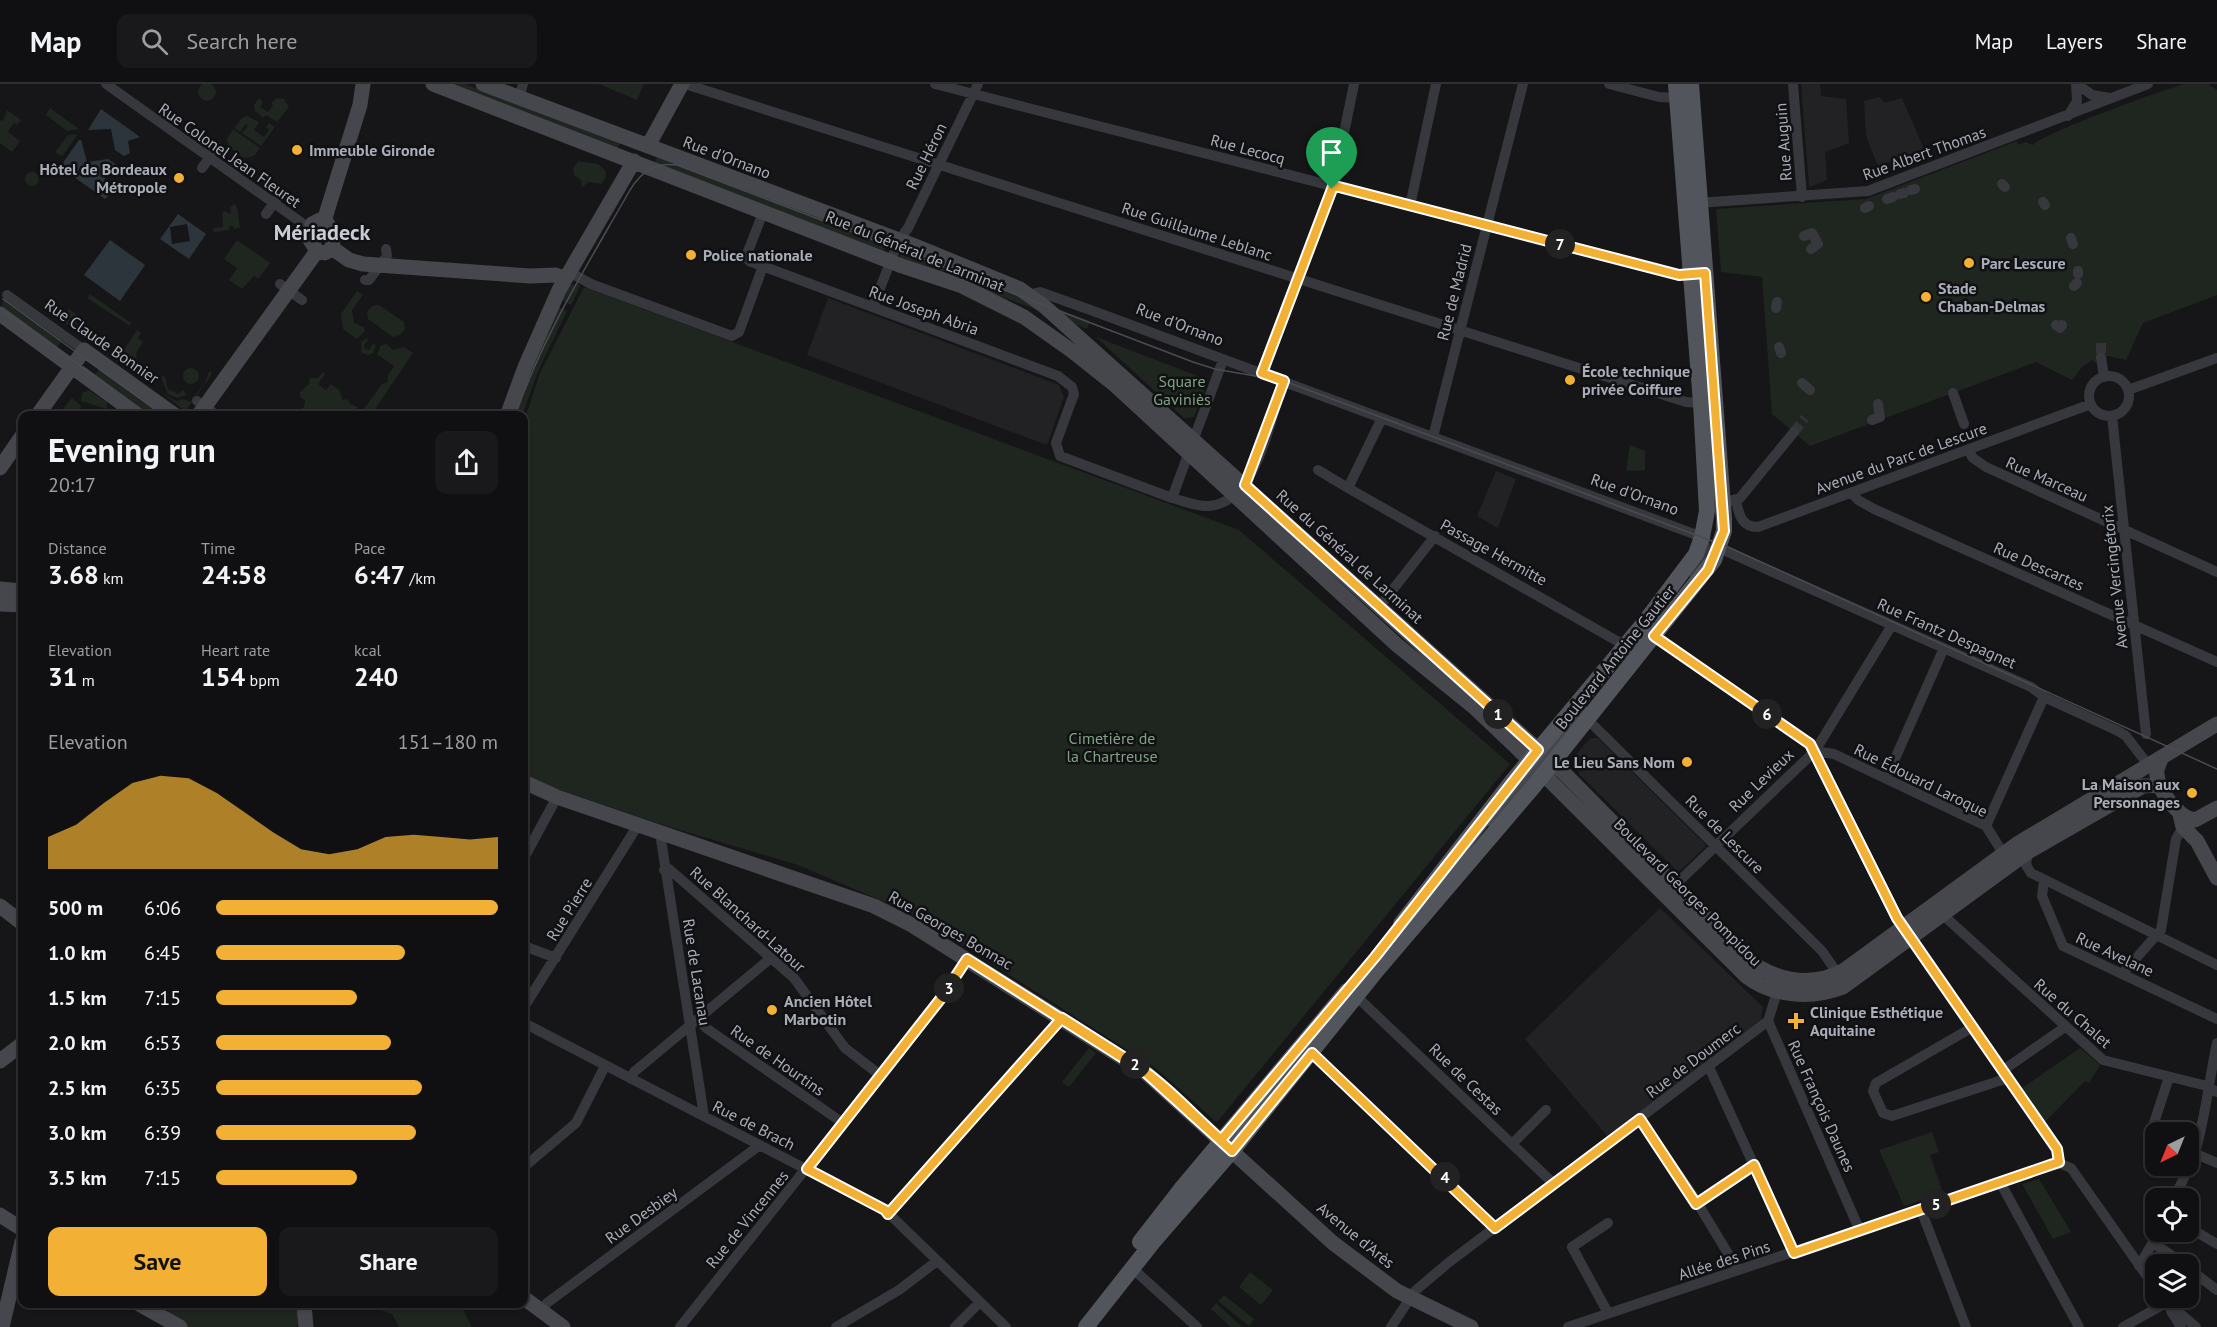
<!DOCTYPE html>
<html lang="en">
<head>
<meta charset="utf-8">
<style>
  body { margin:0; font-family:"PT Sans",sans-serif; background:#19191b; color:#f1f3f6; height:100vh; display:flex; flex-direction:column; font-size:22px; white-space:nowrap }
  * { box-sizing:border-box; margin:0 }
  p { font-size:20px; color:#9c9d9f }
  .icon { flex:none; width:33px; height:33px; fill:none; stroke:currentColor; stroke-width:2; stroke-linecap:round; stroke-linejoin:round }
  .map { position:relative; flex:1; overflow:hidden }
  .side { position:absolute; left:18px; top:327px; width:510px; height:897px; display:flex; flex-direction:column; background:#101012; border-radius:12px; box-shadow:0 2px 4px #0004,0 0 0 2px #303032 }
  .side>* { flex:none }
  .needle { width:39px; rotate:223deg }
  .tools { position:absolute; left:2145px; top:1038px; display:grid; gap:12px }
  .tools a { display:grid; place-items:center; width:54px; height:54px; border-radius:12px; background:#101012; box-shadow:0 2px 4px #0004,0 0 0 2px #303032; font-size:30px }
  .pin { position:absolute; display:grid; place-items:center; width:51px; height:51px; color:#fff; margin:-62px -26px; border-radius:50% 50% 50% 0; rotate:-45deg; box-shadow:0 0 6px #0007 }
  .pin .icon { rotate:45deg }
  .km { position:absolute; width:30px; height:30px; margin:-15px; border-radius:50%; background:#222; color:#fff; font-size:16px; line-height:30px; text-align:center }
  .round { display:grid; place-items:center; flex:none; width:63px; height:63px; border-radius:12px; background:#19191b }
  .summary { display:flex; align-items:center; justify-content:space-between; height:102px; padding:0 30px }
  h1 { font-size:33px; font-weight:800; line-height:45px }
  .figures { display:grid; grid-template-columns:repeat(3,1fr); gap:9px; height:102px; padding:6px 30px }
  .figures div { display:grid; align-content:center }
  .figures b { font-size:26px; font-weight:800 }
  .figures small { font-size:16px; font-weight:400 }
  .figures p { font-size:16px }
  .chart { height:168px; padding:12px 30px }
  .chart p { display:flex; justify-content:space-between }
  .chart svg { width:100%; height:108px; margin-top:6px; fill:#f2b134; opacity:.7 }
  .action { display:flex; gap:12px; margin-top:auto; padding:12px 30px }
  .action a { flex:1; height:69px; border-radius:12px; background:#f2b134; color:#111; font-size:24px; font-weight:800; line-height:69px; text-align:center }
  .action a+a { background:#19191b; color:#f1f3f6 }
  ul { padding:0 30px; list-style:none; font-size:20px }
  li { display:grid; grid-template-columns:96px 72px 1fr; align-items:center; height:45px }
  li i { height:15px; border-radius:8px; background:#f2b134 }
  header { display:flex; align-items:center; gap:36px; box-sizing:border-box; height:84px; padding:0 30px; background:#101012; border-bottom:2px solid #303032 }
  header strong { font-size:28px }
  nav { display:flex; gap:33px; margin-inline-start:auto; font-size:21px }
  .search { width:420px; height:54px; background:#19191b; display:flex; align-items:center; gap:15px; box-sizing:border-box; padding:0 21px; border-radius:12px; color:#9c9d9f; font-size:22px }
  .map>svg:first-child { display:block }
</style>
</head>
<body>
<header>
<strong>Map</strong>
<div class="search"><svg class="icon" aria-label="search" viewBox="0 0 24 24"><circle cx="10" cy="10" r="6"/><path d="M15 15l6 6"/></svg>Search here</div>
<nav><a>Map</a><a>Layers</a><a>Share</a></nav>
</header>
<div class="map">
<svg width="2217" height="1243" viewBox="0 0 2217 1243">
  <rect width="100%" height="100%" fill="#161618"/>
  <path fill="#222225" d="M1801,0H1820L1821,12L1846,15L1849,59L1825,68L1827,96L1809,103Z
    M1880,13L1884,19L1902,14L1924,65L1878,82L1866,52L1864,17Z
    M828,214L1059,301L1064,313L1047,361L807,271Z
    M1496,387L1516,395L1498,444L1477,432Z
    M1590,654H1598L1705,760V763L1681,786L1677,787L1579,690L1576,671Z
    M1660,824L1763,923L1761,936L1608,1053L1525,955Z"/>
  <path fill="#1e261f" d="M198 8a9 9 0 1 1 18 0a9 9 0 1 1-18 0Z
    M447,0H465L621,57L617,66Z
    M599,0H644L637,16Z
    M2184,0H2208L2217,6V211L2143,239L2126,276L2108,272L2094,279L2093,276L2083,282L2072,296L2036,278L1810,362L1772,330L1762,193L1721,188L1716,125L1866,115L2017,57L2018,61L2025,58L2033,61C2041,50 2162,6 2184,0Z
    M259,14L263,18L260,23L268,28L273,21L271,19L277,14L284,15L289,23L277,38L266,31L263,34L255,27L254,21Z
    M50,24L79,45L67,47L46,31Z
    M7,26L21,36L17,41L14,39L8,48L20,57L12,68L0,59V36L3,37Z
    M247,32L259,38L254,46L264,53L269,46L266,43L269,39L275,43L261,62L242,49L248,42L246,40L240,48L234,44L242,34Z
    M233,45L260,64L254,72L244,74L228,62L227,55Z
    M78,50L62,72L55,68L68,51Z
    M658,71L888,157L883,169L654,79Z
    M578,77L598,80L605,86L606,93L601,100L589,98L582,103L581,96L574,91L573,85Z
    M25 95a7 7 0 1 1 14 0a7 7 0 1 1-14 0Z
    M234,120L237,123L240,144L234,145L233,142H229L230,146L214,148L213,144L223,143L222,129L225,127L231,130L230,123Z
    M237,156L270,179L258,195L254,192L242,205L229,196L237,184L224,175Z
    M904,163L1017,207L1043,228L899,175Z
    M577,200L581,201L571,221L561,216L570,201Z
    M584,203L1239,446L1510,680L1218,1037H1215L1156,984L913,830L798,781L660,740L549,702L524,690V337L540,289Z
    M357,207L363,211L352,226L354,239L364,243L365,247L357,255L343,245L341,230Z
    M90,210L131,239L130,242L87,214Z
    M4,214L63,256L55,266L0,226Z
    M379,221L404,238L405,245L400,251L393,253L368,235L367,228L372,222Z
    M1051,222L1090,237L1087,245L1070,238Z
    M558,223L567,227L540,283L522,331L513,332Z
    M69,225L83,234L77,237L74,245L54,232L58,229L62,232Z
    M137,246L141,249L138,254L143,258L136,269L137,275L116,278Z
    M1096,253L1208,296L1194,333L1184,334Z
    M366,254L369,256L364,261L365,265L369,266L373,260L376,261L373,269L368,271L362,269L361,258Z
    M387,260L393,266L404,263L413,269L371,331L361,329L382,300L388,298V291L394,282L377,270L381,261Z
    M101,283L170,331H145L93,293Z
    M183 292a8 8 0 1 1 16 0a8 8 0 1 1-16 0Z
    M209,288H212L210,293L187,325H182L163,309L176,317L183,315L190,318L205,299Z
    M323,288L325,290L318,300L326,306L331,300L339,306L343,316L348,315L350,320L358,323L353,329L356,331H294L304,323L305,316L300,313V308L309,300L310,294H318Z
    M165,292L168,305L178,310L183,306L186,311L177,314L168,310L161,293Z
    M89,306L107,318V325L81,317L82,309Z
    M72,314L81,322L80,328L58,331Z
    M1630,361L1645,367V386L1626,387Z
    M1089,964L1096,969L1069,1003L1062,998Z
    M2080,964L2100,981L2089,999L2085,997L2044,1039L2021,1005Z
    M1932,1048L1939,1068L1930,1071L1943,1109L1904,1122L1879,1066Z
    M2039,1095L2071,1148L2053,1155L2022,1100Z
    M1250,1188L1273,1206L1261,1221L1239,1203Z
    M1224,1211L1254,1235L1249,1242L1218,1217Z
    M1216,1219L1242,1243H1231L1211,1225Z
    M173,1220H224L233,1225L298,1220L301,1237L296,1243H188L167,1229Z
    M364,1220H460L472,1243H399L392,1230Z"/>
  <path fill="#2c353c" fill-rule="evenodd" d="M101,25L140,53L128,57L130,69L124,72L115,66L111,45L88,46Z
    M79,56H81L87,78L108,75L117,81V88L104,90L108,112L105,115L60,83Z
    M178,130L206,150L189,175L160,155ZM187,140L190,157L172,160L170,143Z
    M110,156L145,181L120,217L84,191Z"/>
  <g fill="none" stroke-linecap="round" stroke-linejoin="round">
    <path stroke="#333438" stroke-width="10" stroke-dasharray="10 5" stroke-linecap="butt" d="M2101,259V273
      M1794,348L1805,334"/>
    <path stroke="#37383d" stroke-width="10" d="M106,0L309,144
      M685,0L1686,318L1701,319
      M935,0L1675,190H1697
      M1609,0L1659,13L1677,14
      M1793,0L1802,113
      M2077,0L2092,11L2110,14
      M519,14L523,0
      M2068,32L2077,17L2076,0
      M202,84L217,63
      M2002,100L2005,103
      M1911,106L1915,105
      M1900,110L1904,109
      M1887,115L1893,113
      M2043,118L2045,121
      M1697,119L1868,107L2148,0
      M1410,122L1436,0
      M1865,124L1869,122
      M764,126L747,170L749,177L1058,292L1072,303L1074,310L1056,359L1060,372L1172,414
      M266,130L281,109
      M1804,152L1812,149L1818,160L1811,165
      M2071,154L2073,160
      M569,188L591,200L732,252L739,248L763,182
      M2078,190V187
      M365,196H369L387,172L386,165
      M280,200L302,216
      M2074,202L2077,199
      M7,211L84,266
      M1028,211L1040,208L1096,228L1702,453C1710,467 1702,478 1694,490
      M873,222L899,156L908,144L978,0
      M1776,224L1777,218
      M2056,241L2060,244L2062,241
      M1779,263L1781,269
      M2101,273L2104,293
      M1223,276L1172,414C1184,417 1196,423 1209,422C1258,418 1269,335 1284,297
      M1262,289L1333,103L1354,0
      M2089 312a20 20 0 1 1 40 0a20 20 0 1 1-40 0Z
      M1802,299L1810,306
      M2128,306L2217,274
      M1953,309L1964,340
      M197,317L218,332
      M2112,332L2146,650
      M1382,334L1348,404L1624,561
      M1872,336L1880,333L1878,320
      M1433,353L1523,0
      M1968,366L1973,374L1986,383L2217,488
      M1318,386L1348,404
      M1852,409L1858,416L1874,425L2217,578
      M1729,417L1740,414L1794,348
      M1736,417C1739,430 1741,443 1758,443L2091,320
      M1719,464L2031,603L2044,613L2118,647L2126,652L2152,686
      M1379,523L1435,452
      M1658,546L1654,552L1810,660L1897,834L2057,1065L2059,1079
      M1587,635L1822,867L1838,890
      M1815,667L1834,670L1986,742L2003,769
      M1886,695L1944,564
      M1986,742L2044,613
      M660,749L704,1032
      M2028,768L2026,781L2031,789L2217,881
      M524,774L557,713
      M664,786L669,785L794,894L845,964L880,991
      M2044,796L2042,812L2063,862L2217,935
      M1674,802L1815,667L1892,541
      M1942,830L2103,976L2207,1002L2217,1008
      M524,862L556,874
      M2122,890L2161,846L2176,755L2183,743
      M1777,908L1768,937L1860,1147
      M1356,912L1554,1100
      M524,923L638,741
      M698,935L706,944L843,1039
      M524,939L885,1126L1006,1243
      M1973,943L1876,999L1873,1007L1883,1029L1892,1032L2008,994
      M1312,969L1495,1144
      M1709,983L1794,1169
      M2002,987L2065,943
      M631,995L634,988L771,874
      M1640,1035L1692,1110L1738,1186
      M2152,1045L2169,993
      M1512,1060L1546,1026
      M2194,1069L2217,1079
      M2059,1079L2071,1084L2156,1205
      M524,1083L576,1039L605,982
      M2000,1098L2079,1243
      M2174,1114C2181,1099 2190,1084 2195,1068C2206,1032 2209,995 2217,959
      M1697,1120L1754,1081
      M1921,1126L1966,1243
      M889,1130L1062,934
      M2188,1143L2217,1160
      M2153,1159L2184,1180
      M2139,1182L2159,1148
      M1132,1184L1197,1243
      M2188,1184L2217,1206
      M2162,1214L2196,1243
      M541,1227L547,1219L760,1061
      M2171,1227L2181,1243
      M1608,1229L1572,1163L1608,1139
      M680,1243L942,913L967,875
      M836,1243L899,1206L937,1177
      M955,1243L980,1218
      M1391,1243L1415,1207L1448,1179L1768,937
      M1568,1243L2059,1079
      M2123,1243L2166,1219"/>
    <path stroke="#45474d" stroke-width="15" d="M433,0L902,182L962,202L1024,233L1072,267L1116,302L1397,561L1475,624L1513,660L1746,892C1773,913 1812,915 1843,903L2028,768L2143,702L2161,701
      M483,0L915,162L1020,205L1044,222L1564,689L1743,871C1770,896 1809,905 1843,887L2017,760L2217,640
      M648,62L682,0
      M320,136L328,140L333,155L332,164L325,169L317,167L309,154L312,140Z
      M324,137L360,21L363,0
      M332,164L349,176L363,180L530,192L556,191L565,195
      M0,230L139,332
      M37,332L84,266L176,332
      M198,332L317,167
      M507,332L525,283L559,206L634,77
      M0,384L22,352
      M0,505L22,507
      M0,520L22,521
      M2162,673C2159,679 2156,685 2157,691C2159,708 2179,734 2195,736L2217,724
      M1545,682L1549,667L1580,627
      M524,698L557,713L874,822L910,840L1145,988L1333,1159L1397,1207L1471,1243
      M2180,730L2183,743L2197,757L2217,794
      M1494,737L1526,696L1536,672
      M0,822L22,839
      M0,977L22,960
      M0,1131L22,1145
      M524,1214L563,1243
      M139,1220L180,1243
      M304,1220L306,1243
      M2,1243L22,1158"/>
    <path stroke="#53555c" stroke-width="16" d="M1401,840L1514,695L1644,539L1696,470L1702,453L1707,427L1701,319L1676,0
      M1140,1158L1182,1104L1347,907
      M1086,1243L1153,1158L1232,1067L1377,886L1534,702L1714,476L1724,447V435L1691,0"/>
    <path stroke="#4a4c52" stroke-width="1.5" d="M3,215L164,332
      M0,224L112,305
      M515,332C543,251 588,180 630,106C641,88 655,78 677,81L1193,278L1215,285L1284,297L1728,463L2217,685"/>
  </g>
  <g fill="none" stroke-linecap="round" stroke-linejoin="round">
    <g stroke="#fff" stroke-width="12">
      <path id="route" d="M1332,105L1262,289L1284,297L1245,401L1538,666L1375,873L1221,1056C1193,1031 1167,1002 1136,981L1062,934L888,1130L885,1126L807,1085L942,913L967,875L1145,988L1232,1067L1312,969L1495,1144L1640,1035L1696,1120L1754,1081L1794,1169L2059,1078L2057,1065L1897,834L1810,660L1654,552L1708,486L1724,447L1705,189L1679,191L1339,103L1333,102L1332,105"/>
    </g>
    <use href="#route" stroke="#f2b134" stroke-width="8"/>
  </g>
  <g fill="#f2b134" stroke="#111113" stroke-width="2">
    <circle cx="297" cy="66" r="6"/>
    <circle cx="179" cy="94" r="6"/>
    <circle cx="691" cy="171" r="6"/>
    <circle cx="1969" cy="179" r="6"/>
    <circle cx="1926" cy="213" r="6"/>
    <circle cx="1570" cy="296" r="6"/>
    <circle cx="1687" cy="678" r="6"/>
    <circle cx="2192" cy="709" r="6"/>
    <circle cx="772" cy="926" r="6"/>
    <path d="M1793 928h6v6h6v6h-6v6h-6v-6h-6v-6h6z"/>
  </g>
  <g text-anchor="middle" stroke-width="5" stroke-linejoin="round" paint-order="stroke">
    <g font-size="16" fill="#a8adb8" stroke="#111113">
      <text transform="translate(1783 58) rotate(-94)" y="6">Rue Auguin</text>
      <text transform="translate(1248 65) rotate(15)" y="6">Rue Lecocq</text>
      <text transform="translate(1924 69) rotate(-20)" y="6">Rue Albert Thomas</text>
      <text transform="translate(230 71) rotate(35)" y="6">Rue Colonel Jean Fleuret</text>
      <text transform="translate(926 72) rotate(-64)" y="6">Rue Héron</text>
      <text transform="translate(727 73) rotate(21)" y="6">Rue d'Ornano</text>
      <text transform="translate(1197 147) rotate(18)" y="6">Rue Guillaume Leblanc</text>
      <text transform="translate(915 167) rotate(22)" y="6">Rue du Général de Larminat</text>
      <text transform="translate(1454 208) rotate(-76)" y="6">Rue de Madrid</text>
      <text transform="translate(924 226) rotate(20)" y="6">Rue Joseph Abria</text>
      <text transform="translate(1180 240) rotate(21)" y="6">Rue d'Ornano</text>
      <text transform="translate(102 257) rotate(35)" y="6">Rue Claude Bonnier</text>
      <text transform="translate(1901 374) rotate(-20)" y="6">Avenue du Parc de Lescure</text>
      <text transform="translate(2047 395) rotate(24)" y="6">Rue Marceau</text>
      <text transform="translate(1635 410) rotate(20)" y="6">Rue d'Ornano</text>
      <text transform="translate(1494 468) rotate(29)" y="6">Passage Hermitte</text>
      <text transform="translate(1350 472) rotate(42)" y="6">Rue du Général de Larminat</text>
      <text transform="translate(2039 482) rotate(24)" y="6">Rue Descartes</text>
      <text transform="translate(2114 493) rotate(-96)" y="6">Avenue Vercingétorix</text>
      <text transform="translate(1947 549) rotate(24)" y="6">Rue Frantz Despagnet</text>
      <text transform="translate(1615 573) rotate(-51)" y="6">Boulevard Antoine Gautier</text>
      <text transform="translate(1761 696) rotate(-44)" y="6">Rue Levieux</text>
      <text transform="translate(1921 696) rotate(26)" y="6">Rue Édouard Laroque</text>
      <text transform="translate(1725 750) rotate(45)" y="6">Rue de Lescure</text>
      <text transform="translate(1688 808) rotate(45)" y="6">Boulevard Georges Pompidou</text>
      <text transform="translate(569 825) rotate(-58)" y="6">Rue Pierre</text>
      <text transform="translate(748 835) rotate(42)" y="6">Rue Blanchard-Latour</text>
      <text transform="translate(951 846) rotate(30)" y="6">Rue Georges Bonnac</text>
      <text transform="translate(2115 870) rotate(25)" y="6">Rue Avelane</text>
      <text transform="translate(697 888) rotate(81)" y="6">Rue de Lacanau</text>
      <text transform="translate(2073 929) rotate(41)" y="6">Rue du Chalet</text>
      <text transform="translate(778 976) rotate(35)" y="6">Rue de Hourtins</text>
      <text transform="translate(1693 976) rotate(-37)" y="6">Rue de Doumerc</text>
      <text transform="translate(1466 995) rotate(44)" y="6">Rue de Cestas</text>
      <text transform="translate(1822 1022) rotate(66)" y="6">Rue François Daunes</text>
      <text transform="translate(754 1041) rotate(27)" y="6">Rue de Brach</text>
      <text transform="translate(641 1131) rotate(-36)" y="6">Rue Desbiey</text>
      <text transform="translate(747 1135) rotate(-51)" y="6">Rue de Vincennes</text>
      <text transform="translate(1356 1151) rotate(39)" y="6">Avenue d'Arès</text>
      <text transform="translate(1724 1176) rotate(-18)" y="6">Allée des Pins</text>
    </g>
    <g font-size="16" font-weight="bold" fill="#a8adb8" stroke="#111113" text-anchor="start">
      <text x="309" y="72">Immeuble Gironde</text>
      <text x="167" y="91" text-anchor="end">Hôtel de Bordeaux<tspan x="167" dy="18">Métropole</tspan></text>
      <text x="703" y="177">Police nationale</text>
      <text x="1981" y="185">Parc Lescure</text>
      <text x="1938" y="210">Stade<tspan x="1938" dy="18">Chaban-Delmas</tspan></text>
      <text x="1582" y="293">École technique<tspan x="1582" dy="18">privée Coiffure</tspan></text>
      <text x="1675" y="684" text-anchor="end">Le Lieu Sans Nom</text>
      <text x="2180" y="706" text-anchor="end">La Maison aux<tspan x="2180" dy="18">Personnages</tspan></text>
      <text x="784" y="923">Ancien Hôtel<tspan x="784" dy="18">Marbotin</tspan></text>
      <text x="1810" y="934">Clinique Esthétique<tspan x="1810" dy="18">Aquitaine</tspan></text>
    </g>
    <g font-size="16" fill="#7fa381" stroke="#111113">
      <text x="1182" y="303">Square<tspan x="1182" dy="18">Gaviniès</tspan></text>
      <text x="1112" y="660">Cimetière de<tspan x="1112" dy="18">la Chartreuse</tspan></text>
    </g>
    <g font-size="22" font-weight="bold" fill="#c9ccd4" stroke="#111113">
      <text x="322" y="156">Mériadeck</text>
    </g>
  </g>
</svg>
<div class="tools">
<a><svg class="needle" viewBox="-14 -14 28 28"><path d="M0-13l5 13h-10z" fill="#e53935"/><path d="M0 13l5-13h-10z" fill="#9c9d9f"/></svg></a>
<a><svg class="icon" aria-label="locate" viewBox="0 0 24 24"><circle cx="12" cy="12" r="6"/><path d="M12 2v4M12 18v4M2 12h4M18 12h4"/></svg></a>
<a><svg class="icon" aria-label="layers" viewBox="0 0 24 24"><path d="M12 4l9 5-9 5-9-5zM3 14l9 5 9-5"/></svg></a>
</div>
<div class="pin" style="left:1332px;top:105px;background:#1e9e55"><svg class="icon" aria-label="arrive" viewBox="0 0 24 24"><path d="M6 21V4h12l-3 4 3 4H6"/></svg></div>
<b class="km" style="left:1498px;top:630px">1</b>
<b class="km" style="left:1135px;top:980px">2</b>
<b class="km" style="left:949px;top:904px">3</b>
<b class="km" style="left:1445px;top:1093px">4</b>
<b class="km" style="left:1936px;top:1120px">5</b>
<b class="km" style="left:1767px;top:630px">6</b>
<b class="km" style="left:1560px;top:160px">7</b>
<section class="side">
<div class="summary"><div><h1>Evening run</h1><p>20:17</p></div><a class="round"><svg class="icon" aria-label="share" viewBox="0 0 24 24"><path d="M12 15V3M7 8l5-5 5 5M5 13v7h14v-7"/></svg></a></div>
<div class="figures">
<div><p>Distance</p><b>3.68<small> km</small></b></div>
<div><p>Time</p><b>24:58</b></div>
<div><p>Pace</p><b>6:47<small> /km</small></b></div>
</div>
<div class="figures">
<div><p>Elevation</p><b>31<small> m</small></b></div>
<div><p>Heart rate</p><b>154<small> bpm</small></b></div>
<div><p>kcal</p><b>240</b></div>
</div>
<div class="chart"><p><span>Elevation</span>151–180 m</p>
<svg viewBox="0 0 160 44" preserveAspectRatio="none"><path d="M0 44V31L10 26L20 17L30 9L40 6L50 7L60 13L70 21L80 29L90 36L100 38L110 36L120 31L130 30L140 31L150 32L160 31V44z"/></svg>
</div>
<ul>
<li><b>500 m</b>6:06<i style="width:100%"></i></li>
<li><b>1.0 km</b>6:45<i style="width:67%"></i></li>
<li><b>1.5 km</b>7:15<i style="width:50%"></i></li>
<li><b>2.0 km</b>6:53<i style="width:62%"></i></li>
<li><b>2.5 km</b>6:35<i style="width:73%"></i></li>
<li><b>3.0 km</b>6:39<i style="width:71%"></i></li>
<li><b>3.5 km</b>7:15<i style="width:50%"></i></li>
</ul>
<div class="action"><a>Save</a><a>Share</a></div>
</section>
</div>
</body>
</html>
